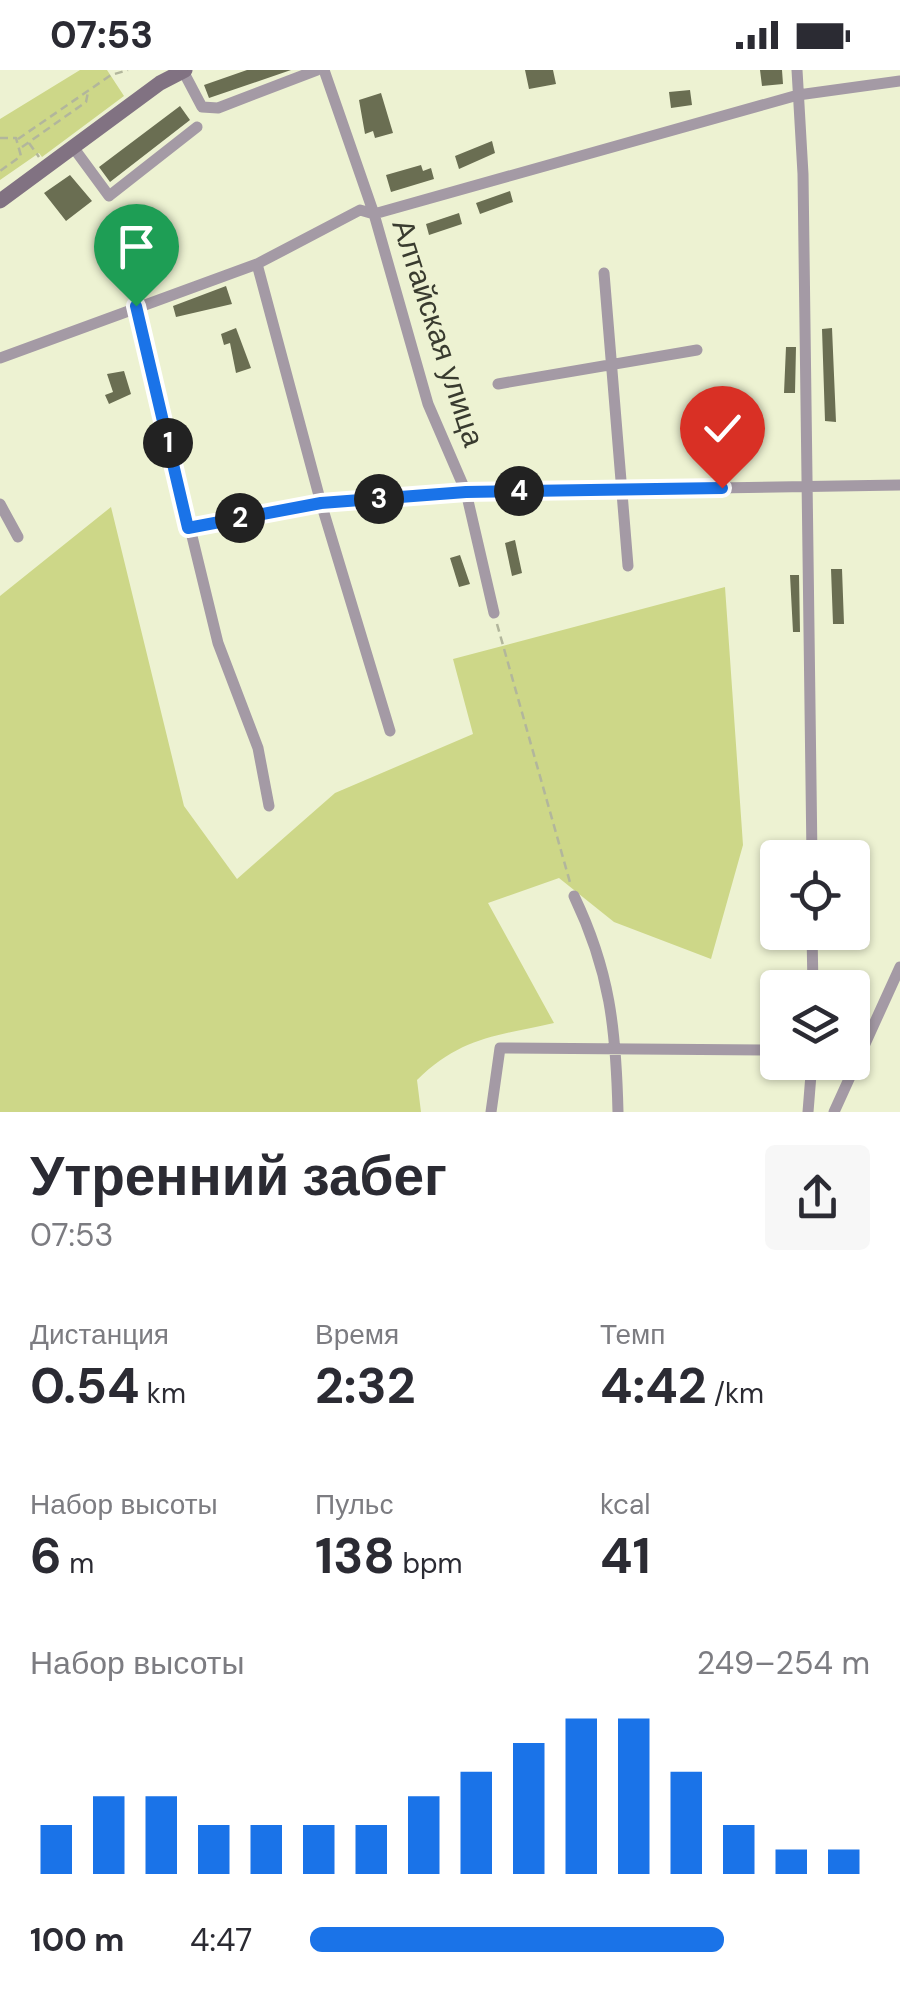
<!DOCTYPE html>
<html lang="ru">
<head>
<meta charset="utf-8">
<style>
  body { margin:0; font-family:"DM Sans",sans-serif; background:#f7f7f7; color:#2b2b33; height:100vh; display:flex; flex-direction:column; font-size:38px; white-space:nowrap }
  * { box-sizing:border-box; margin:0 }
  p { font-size:32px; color:#7c7c81 }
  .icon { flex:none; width:55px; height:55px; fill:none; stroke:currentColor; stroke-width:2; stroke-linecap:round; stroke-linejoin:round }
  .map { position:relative; height:1042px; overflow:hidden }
  .panel { display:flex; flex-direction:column; background:#fff; flex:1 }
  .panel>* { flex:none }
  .tools { position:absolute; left:760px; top:770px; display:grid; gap:20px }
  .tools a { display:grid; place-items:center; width:110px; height:110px; border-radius:10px; background:#fff; box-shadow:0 2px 8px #0004; font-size:50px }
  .pin { position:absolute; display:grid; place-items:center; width:85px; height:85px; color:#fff; margin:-102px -42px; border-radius:50% 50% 50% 0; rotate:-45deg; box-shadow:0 0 10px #0007 }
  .pin .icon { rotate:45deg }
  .km { position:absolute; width:50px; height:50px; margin:-25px; border-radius:50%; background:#222; color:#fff; font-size:28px; line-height:50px; text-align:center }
  .round { display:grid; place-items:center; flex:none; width:105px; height:105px; border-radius:10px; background:#f7f7f7 }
  .headline { display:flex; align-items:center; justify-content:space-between; height:170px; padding:0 30px }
  h1 { font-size:55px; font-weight:700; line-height:75px }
  .figures { display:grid; grid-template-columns:repeat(3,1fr); gap:15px; height:170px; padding:10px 30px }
  .figures div { display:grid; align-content:center }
  .figures b { font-size:50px; font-weight:700 }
  .figures small { font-size:28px; font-weight:400 }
  .figures p { font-size:28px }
  .chart { height:280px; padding:20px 30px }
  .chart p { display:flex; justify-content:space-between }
  .chart svg { width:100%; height:180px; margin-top:10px; stroke:#1a73e8; stroke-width:6 }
  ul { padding:0 30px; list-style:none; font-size:32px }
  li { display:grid; grid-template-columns:160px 120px 1fr; align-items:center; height:75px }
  li i { height:25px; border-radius:12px; background:#1a73e8 }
  .status { display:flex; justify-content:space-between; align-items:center; height:70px; padding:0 50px; background:#fff; direction:ltr }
  .status svg { height:28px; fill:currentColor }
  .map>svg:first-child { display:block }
</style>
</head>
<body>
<div class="status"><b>07:53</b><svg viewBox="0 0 49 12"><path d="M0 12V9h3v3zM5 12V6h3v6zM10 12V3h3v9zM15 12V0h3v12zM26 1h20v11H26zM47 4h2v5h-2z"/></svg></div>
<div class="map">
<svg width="900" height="1042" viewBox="0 0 900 1042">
  <rect width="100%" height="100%" fill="#edf2d2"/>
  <path fill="#cdd788" d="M80,0H107L124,26L42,87L39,83L0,110V49Z
    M111,437L184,736L237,809L335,723L473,664L453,589L725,517L743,775L711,889L614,852L559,808L488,833L554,953C496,966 461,967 417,1010L421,1042H0V526Z"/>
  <path fill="#6a6e52" d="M247,0H291L209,28L204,15Z
    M525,0H553L556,14L529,19Z
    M760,0H782L783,14L762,16Z
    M690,20L692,35L671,38L669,22Z
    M381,23L393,63L375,68L373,61L365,64L359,30Z
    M180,36L190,50L110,112L99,97Z
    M492,71L495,83L459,99L455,86Z
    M421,95L423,101L431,98L434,109L391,122L386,105Z
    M70,105L92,131L66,151L44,123Z
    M510,121L513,132L480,144L476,133Z
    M459,143L462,154L429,165L426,154Z
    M226,216L232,234L176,247L173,236Z
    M236,258L251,298L236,303L230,273L224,275L221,264Z
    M832,258L836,352L825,351L822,259Z
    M786,277H796L795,323H784Z
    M124,301L131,324L109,334L105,325L113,322L107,304Z
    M515,470L522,503L512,506L505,473Z
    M460,485L470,514L459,517L450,488Z
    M831,499H842L844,554H833Z
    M790,505H799L800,562H793Z"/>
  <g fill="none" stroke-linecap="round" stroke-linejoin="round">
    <path stroke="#b2b69c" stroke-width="2.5" stroke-dasharray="8 5" stroke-linecap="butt" d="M0,68H16L21,86L0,101
      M18,69L111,5L128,0
      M29,73L39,87
      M22,77L86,32L88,22
      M497,554L571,816"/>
    <path stroke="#a49aa5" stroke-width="11" d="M324,0L374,144L428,334L466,422L494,543
      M797,0L803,104L812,788
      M183,1L202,37L218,38L317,0
      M73,77L109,126L197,57
      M257,194L321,433L390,661
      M604,203L628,496
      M136,236L218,573L258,678L269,736
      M0,288L257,194L360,140L374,144L798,25L900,11
      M498,314L697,280
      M0,434L18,467
      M187,458L321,433L466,422L900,415
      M574,826C610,901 616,959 618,1042
      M812,862L813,918
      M491,1042L500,978L778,980
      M808,1042L812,992
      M834,1042L900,897"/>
    <path stroke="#817282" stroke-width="15" d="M0,131L160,13L185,0"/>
  </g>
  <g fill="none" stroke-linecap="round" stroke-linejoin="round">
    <g stroke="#fff" stroke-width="20">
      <path id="route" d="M136,236L188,458L321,433L466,422L722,418"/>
    </g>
    <use href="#route" stroke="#1a73e8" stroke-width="12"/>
  </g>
  <g text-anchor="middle" stroke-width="10" stroke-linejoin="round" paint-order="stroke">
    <g font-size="30" fill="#393b2f" stroke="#edf2d2">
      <text transform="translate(438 263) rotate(72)" y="10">Алтайская улица</text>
    </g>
  </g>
</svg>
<div class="tools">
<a><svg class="icon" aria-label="locate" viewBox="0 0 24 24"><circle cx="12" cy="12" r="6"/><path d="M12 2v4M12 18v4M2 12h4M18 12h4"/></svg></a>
<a><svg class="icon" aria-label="layers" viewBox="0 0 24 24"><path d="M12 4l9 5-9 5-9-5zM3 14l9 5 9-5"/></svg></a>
</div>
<div class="pin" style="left:136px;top:236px;background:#1e9e55"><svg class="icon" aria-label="arrive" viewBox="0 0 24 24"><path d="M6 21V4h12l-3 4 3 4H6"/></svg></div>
<div class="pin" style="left:722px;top:418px;background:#d93025"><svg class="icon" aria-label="check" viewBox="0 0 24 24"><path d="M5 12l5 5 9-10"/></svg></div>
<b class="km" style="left:168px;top:373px">1</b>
<b class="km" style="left:240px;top:448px">2</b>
<b class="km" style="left:379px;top:429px">3</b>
<b class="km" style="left:519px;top:421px">4</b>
</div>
<section class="panel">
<div class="headline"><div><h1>Утренний забег</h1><p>07:53</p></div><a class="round"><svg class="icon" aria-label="share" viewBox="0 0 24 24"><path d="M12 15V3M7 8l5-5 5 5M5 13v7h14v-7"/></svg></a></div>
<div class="figures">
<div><p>Дистанция</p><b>0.54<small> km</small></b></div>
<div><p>Время</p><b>2:32</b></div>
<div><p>Темп</p><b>4:42<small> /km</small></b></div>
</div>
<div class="figures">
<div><p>Набор высоты</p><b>6<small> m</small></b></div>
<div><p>Пульс</p><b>138<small> bpm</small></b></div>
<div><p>kcal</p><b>41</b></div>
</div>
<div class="chart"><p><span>Набор высоты</span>249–254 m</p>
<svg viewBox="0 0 160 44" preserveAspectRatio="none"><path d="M5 44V32M15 44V25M25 44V25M35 44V32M45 44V32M55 44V32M65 44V32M75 44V25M85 44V19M95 44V12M105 44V6M115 44V6M125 44V19M135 44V32M145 44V38M155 44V38"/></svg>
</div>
<ul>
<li><b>100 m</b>4:47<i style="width:74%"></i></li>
</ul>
</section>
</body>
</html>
